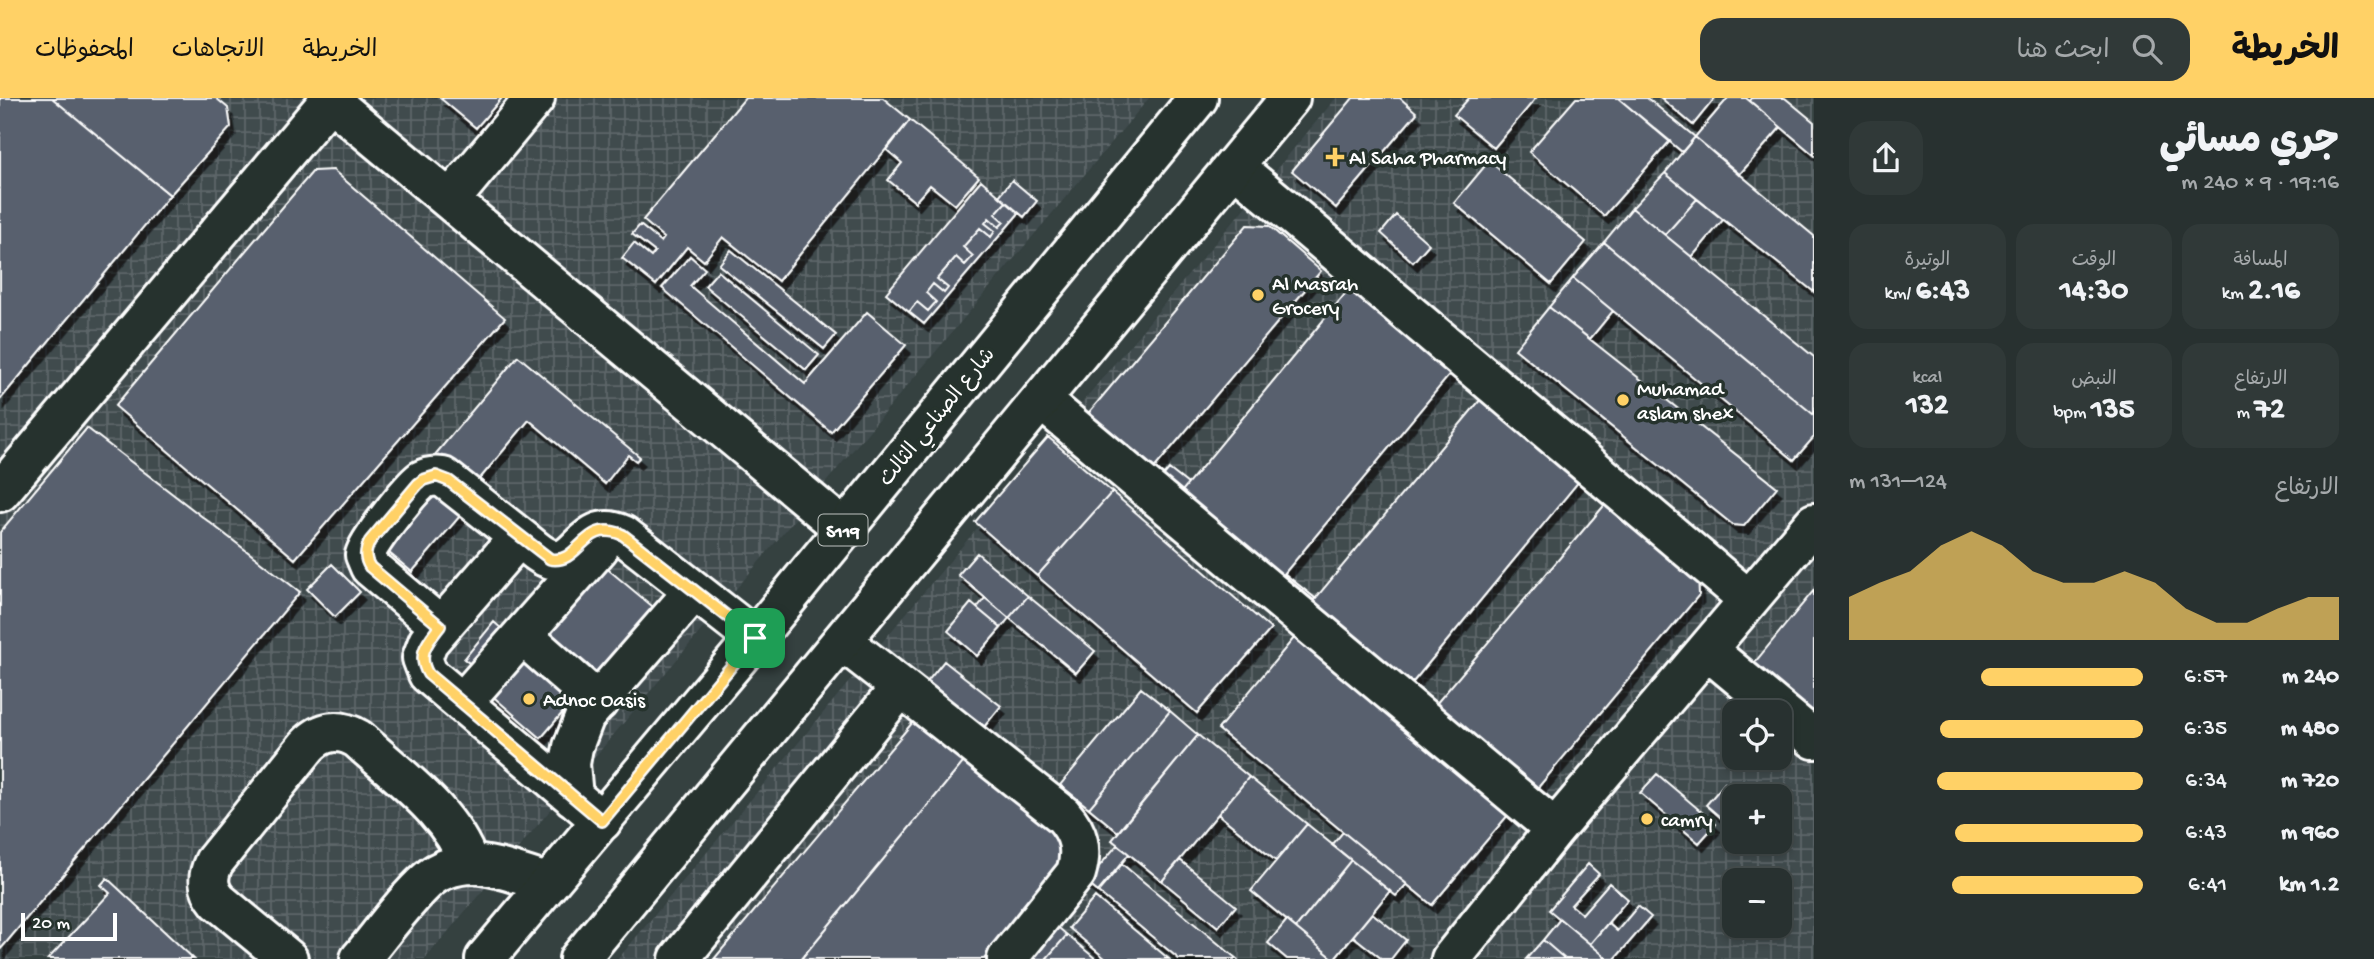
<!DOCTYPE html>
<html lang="ar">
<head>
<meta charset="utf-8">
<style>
  body { margin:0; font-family:"Gochi Hand","Playpen Sans Arabic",sans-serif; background:#303938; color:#f1f3f6; direction:rtl; height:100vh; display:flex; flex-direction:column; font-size:26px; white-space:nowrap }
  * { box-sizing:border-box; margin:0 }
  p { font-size:23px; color:#a5a9ab }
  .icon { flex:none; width:38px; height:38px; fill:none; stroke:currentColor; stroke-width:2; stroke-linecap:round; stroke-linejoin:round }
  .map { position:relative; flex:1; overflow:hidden; direction:ltr }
  .side { display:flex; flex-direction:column; background:#283130; width:560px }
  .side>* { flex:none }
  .controls { position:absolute; left:1722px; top:602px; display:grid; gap:14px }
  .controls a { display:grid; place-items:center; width:70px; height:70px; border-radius:14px; background:#283130; box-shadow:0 4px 10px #0003,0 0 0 2px #444c4c; font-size:35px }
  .scale { position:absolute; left:21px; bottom:18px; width:96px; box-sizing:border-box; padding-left:7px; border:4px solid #fff; border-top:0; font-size:19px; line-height:24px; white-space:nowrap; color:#fff; -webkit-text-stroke:5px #26332d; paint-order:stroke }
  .pin { position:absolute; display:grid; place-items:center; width:60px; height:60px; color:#fff; margin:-30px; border-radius:14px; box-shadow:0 4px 10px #0006 }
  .round { display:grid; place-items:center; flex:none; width:74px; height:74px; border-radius:21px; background:#303938 }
  .head { display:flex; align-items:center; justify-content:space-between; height:119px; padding:0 35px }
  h1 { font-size:38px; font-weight:800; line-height:52px }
  .metrics { display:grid; grid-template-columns:repeat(3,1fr); gap:10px; height:119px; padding:7px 35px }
  .metrics div { display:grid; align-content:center; border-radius:18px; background:#303938; text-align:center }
  .metrics b { font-size:30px; font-weight:800 }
  .metrics small { font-size:19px; font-weight:400 }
  .metrics p { font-size:19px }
  .chart { height:196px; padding:14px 35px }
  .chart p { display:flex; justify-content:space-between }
  .chart svg { width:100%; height:126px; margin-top:7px; fill:#ffd166; opacity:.7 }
  ul { padding:0 35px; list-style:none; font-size:23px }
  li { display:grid; grid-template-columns:112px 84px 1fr; align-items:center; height:52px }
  li i { height:18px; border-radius:9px; background:#ffd166 }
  header { display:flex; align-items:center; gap:42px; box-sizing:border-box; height:98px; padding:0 35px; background:#ffd166; color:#111 }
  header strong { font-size:33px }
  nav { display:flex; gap:38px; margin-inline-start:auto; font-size:24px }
  .search { width:490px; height:63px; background:#303938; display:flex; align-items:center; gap:18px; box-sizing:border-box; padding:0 24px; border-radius:21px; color:#a5a9ab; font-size:26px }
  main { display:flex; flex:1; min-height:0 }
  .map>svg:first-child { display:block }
</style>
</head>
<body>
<header>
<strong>الخريطة</strong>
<div class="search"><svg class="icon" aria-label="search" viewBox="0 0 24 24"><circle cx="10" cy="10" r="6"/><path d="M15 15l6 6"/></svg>ابحث هنا</div>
<nav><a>الخريطة</a><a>الاتجاهات</a><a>المحفوظات</a></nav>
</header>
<main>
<section class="side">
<div class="head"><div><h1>جري مسائي</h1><p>19:16 · 9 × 240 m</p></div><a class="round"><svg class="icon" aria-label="share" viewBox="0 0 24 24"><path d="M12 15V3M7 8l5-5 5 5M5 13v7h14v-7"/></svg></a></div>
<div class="metrics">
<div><p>المسافة</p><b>2.16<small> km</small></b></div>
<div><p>الوقت</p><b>14:30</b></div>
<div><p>الوتيرة</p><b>6:43<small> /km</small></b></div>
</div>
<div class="metrics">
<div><p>الارتفاع</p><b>72<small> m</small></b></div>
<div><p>النبض</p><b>135<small> bpm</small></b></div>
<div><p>kcal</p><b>132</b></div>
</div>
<div class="chart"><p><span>الارتفاع</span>124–131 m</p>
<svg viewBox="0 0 160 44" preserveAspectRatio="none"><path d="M0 44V29L10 24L20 20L30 11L40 6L50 11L60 20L70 24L80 24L90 20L100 24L110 33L120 38L130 38L140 33L150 29L160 29V44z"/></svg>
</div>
<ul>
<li><b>240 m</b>6:57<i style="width:55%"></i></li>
<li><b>480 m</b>6:35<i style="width:69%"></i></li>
<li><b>720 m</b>6:34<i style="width:70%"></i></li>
<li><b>960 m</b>6:43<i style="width:64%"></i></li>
<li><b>1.2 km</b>6:41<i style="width:65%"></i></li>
</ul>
</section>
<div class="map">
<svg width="1814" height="861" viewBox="0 0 1814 861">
  <defs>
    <pattern id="industrial-grid" width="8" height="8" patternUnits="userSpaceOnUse" patternTransform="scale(1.75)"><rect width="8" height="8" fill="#404b4e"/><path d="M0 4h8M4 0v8" fill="none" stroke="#5d6669"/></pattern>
    <filter id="shadow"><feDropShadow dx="4.5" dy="8" stdDeviation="0" flood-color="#0009"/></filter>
  </defs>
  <rect width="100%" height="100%" fill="#354140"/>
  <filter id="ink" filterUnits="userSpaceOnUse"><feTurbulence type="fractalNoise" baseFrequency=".0143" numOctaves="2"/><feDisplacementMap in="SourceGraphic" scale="14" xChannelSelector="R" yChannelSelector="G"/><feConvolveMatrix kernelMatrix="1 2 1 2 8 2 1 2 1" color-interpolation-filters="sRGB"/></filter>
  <g filter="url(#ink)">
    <path fill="url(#industrial-grid)" fill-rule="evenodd" d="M0,0H1149L425,861H0Z
      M1336,0H1814V861H618ZM1734,614H1780V660H1734ZM1734,698H1780V744H1734ZM1734,782H1780V828H1734Z"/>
    <path fill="#59616e" stroke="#fff" stroke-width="2" filter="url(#shadow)" d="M0,0H52L170,97L0,302Z
      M52,0H216L228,10L231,29L170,97Z
      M440,0H502L476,30Z
      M745,0H883L910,22L778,183L723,139L704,163L687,149L656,187L622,160L634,145L651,159L655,154L632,136L640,127L661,144L664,140L643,122Z
      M1353,0H1400L1417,15L1336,110L1292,73Z
      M1469,0H1536L1494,50L1454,17Z
      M1576,0H1618L1670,43L1604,118L1529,54Z
      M1618,0H1647L1695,39L1682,54Z
      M1661,0H1715L1693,27Z
      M1728,0H1746L1781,29L1739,77L1695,39Z
      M1752,0H1785L1814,24V57L1750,3Z
      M910,22L979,79L955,107L930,87L915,104L888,82L902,65L887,52Z
      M1695,39L1814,138V194L1665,75Z
      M1489,63L1586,144L1551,186L1454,105Z
      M333,72L505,220L295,461L115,308L313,73Z
      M1665,75L1697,101L1665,137L1632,110Z
      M981,82L1006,104L995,116L1004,124L999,129L989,120L985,125L995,133L991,139L980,130L963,149L973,158L965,167L956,159L937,181L948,190L944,195L933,186L926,195L936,204L928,213L917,204L909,214L886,195Z
      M1012,82L1037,103L1024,119L999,98Z
      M1697,101L1723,122L1692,159L1665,137Z
      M1006,104L1019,115L924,226L909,214L917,204L928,213L936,204L926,195L933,186L944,195L948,190L937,181L956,159L965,167L973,158L963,149L980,130L991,139L995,133L985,125L989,120L999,129L1004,124L995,116Z
      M1632,110L1814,259V317L1604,144Z
      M1396,117L1429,146L1413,164L1381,135Z
      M1247,127L1269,128L1321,173L1146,380L1080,325Z
      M1604,144L1814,317V339L1794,362L1573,180Z
      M731,152L836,237L824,251L719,167Z
      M690,158L705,171L690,188L805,286L867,214L906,247L831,334L662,190Z
      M718,173L819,257L806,272L705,188Z
      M1573,180L1613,213L1590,241L1549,209Z
      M1350,190L1452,274L1274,488L1173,404Z
      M1549,209L1777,389L1744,428L1733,427L1515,251Z
      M518,258L640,359L636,363L628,357L605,386L529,322L472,390L434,358Z
      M1481,301L1580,382L1404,595L1305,513Z
      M87,330L300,494L0,852V434Z
      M1048,339L1112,394L1037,478L975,424Z
      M1169,371L1188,386L1173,404L1153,390Z
      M437,389L466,411L412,474L382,449Z
      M1112,394L1271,531L1197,615L1037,478Z
      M1608,403L1698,477L1699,497L1531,698L1430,613Z
      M977,455L1028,498L1009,520L958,477Z
      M598,463L664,518L608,584L542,528Z
      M332,466L360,494L335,519L307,491Z
      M1285,476L1315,500L1305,513L1274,488Z
      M1814,492V631L1746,575Z
      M1028,498L1095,553L1076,575L1009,520Z
      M985,500L1009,520L1001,530L977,510Z
      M971,505L1001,530L977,558L948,533Z
      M494,524L503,532L473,568L464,561Z
      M1294,540L1509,716L1432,807L1218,631Z
      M518,561L570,606L541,640L489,595Z
      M944,563L1001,608L984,629L927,584Z
      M1141,590L1170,613L1089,710L1060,687Z
      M1170,613L1198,637L1118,734L1089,710Z
      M918,618L967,660L801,861H714Z
      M1198,637L1249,679L1162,783L1112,742Z
      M967,660L1063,735L1064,765L984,861H801Z
      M1657,676L1716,726L1699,745L1640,695Z
      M1249,679L1307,726L1276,763L1218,716Z
      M1725,685L1741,698H1734V731L1706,707Z
      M1307,726L1351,762L1296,830L1251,793Z
      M1343,734L1407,786L1396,798L1332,747Z
      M1117,747L1129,756L1098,794L1086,784Z
      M1180,762L1236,808L1218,829L1162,783Z
      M1351,762L1390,793L1334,861L1296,830Z
      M1122,766L1237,861H1179L1098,794Z
      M1588,766L1599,776L1571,807L1582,816L1609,785L1628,801L1590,846L1549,812Z
      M107,780L194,861H48L110,795L101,787Z
      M1095,799L1169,861H1106L1069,830Z
      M1638,808L1651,819L1615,861H1608L1590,846L1608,825L1617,833Z
      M1372,815L1406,842L1391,861H1382L1353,838Z
      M1560,821L1608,861H1565L1543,842Z
      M1287,822L1296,830L1334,861H1287L1268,845Z
      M1052,824L1067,837L1046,861H1021Z
      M1067,837L1096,861H1046Z
      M1543,842L1565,861H1526Z"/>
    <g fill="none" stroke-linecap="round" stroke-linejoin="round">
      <g stroke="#fff" stroke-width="44">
        <path id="minor" d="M327,0L844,431
          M1234,68L1749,502
          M451,101L535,0
          M1041,302L1555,731
          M0,394L330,2
          M440,528L370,469L365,457C368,444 410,391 422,382C429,378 436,378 443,379L519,439
          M522,537L598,604
          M1707,552L1814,641
          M901,589L1063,717C1079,735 1083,752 1076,775L1007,861
          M462,605L599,450
          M573,699L570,666L573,649L585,618L694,493
          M602,723L428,576L422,560L428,544L519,439C529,446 539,458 551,461C579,470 583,419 623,437L755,540
          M288,861L218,803C207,790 207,779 214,764L307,648C322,632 339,630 358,641C399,679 450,713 469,766
          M360,861C379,839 415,788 437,775C446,770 457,767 468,766C494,766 523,778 548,785
          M679,861L901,589L842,543
          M1451,861L1555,731L1814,425"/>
      </g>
      <g stroke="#fff" stroke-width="44">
        <path id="major" d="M485,861L755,540L1198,0
          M579,861L1290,0"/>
      </g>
      <use href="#minor" stroke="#26332d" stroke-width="38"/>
      <use href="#major" stroke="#26332d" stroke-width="38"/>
    </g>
  </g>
  <g fill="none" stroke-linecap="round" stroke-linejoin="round" filter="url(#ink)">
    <g stroke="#fff" stroke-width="14">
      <path id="route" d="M436,378L449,383L550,461C581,467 583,419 623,437L755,540L602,723L428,576C416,556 428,544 440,528L370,469C364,460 365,453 370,443L418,386L423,382Z"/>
    </g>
    <use href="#route" stroke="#ffd166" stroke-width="9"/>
  </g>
  <g fill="#ffd166" stroke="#26332d" stroke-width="2.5">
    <path d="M1331.5 48.5h7v7h7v7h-7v7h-7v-7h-7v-7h7z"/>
    <circle cx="1258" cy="197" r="7"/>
    <circle cx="1623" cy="302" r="7"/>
    <circle cx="529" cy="601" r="7"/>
    <circle cx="1647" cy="721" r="7"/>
  </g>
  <g text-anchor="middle" stroke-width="7" stroke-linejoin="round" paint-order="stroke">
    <rect fill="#26332d" stroke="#bec2c0" stroke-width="2" x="818.5" y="416.5" width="49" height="31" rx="5"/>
    <g font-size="19" font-weight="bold" fill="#fff">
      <text x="843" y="439">S119</text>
    </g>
    <g font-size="21" fill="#fff" stroke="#26332d" text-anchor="start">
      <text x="1349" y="66">Al Saha Pharmacy</text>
      <text x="1272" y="192">Al Masrah<tspan x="1272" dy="24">Grocery</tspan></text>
      <text x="1637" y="297">Muhamad<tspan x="1637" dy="24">aslam shex</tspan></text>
      <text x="543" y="608">Adnoc Oasis</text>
      <text x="1661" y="728">camry</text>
    </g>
    <g font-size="21" fill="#fff" stroke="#26332d">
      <text transform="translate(936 318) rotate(-51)" y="7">شارع الصناعي الثالث</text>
    </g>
  </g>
</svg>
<div class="controls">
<a><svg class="icon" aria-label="locate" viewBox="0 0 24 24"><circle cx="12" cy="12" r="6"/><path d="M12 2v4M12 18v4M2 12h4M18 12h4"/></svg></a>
<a>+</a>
<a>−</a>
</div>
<div class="scale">20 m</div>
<div class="pin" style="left:755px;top:540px;background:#1e9e55"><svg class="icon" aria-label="arrive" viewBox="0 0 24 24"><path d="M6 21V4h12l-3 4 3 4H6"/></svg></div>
</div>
</main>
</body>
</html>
